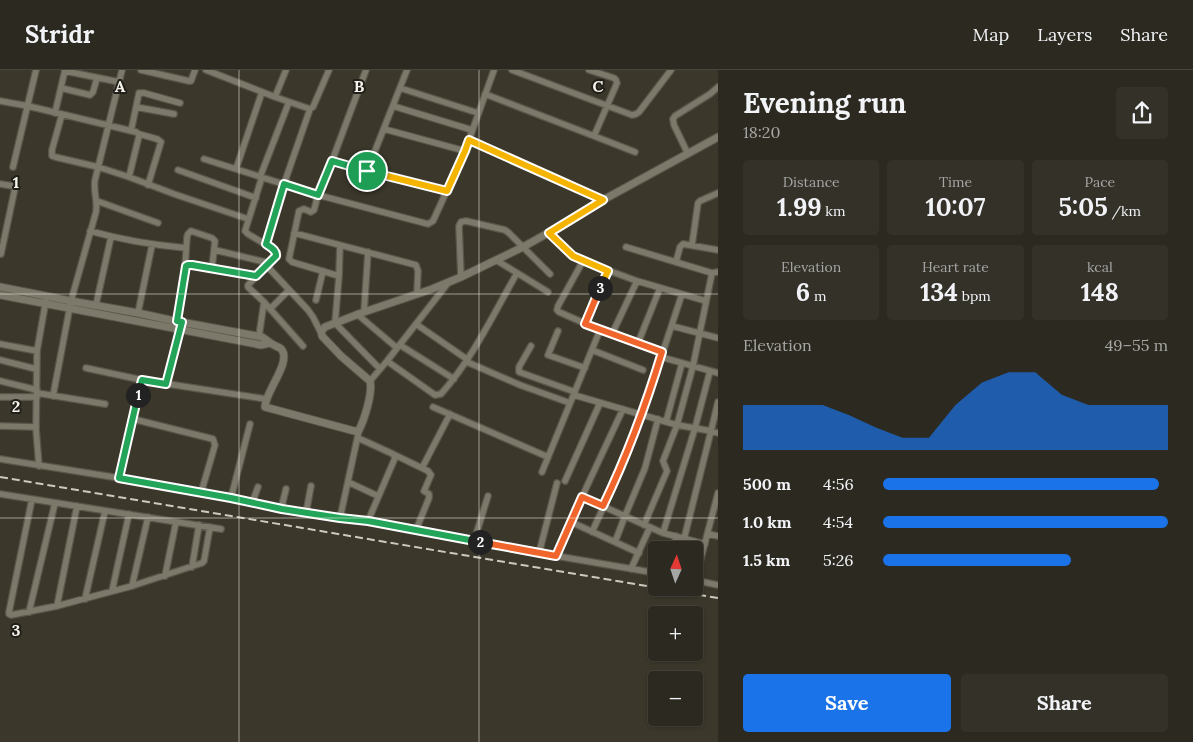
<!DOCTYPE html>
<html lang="en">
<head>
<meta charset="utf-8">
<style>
  body { margin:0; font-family:Lora,serif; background:#343129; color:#f1f3f6; height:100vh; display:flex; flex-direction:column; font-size:19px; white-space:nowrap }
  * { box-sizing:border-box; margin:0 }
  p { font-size:16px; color:#a6a6a5 }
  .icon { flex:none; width:28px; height:28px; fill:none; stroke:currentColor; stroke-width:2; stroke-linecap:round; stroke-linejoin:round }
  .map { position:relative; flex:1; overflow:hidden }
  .panel { display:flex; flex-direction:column; background:#2c2920; width:475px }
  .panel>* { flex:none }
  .needle { width:32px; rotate:3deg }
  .tools { position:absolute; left:648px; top:471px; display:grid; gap:10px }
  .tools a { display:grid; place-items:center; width:55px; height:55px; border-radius:5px; background:#2c2920; box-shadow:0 1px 4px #0004,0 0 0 1px #48453e; font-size:25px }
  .pin { position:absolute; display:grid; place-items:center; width:42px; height:42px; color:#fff; margin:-21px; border:2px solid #fff; border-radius:50%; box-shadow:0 1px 5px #0007 }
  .km { position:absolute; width:25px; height:25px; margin:-12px; border-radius:50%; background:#222; color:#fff; font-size:14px; line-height:25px; text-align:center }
  .round { display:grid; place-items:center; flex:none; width:52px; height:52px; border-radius:5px; background:#343129 }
  .summary { display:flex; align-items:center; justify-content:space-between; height:85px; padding:0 25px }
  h1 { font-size:28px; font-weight:700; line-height:38px }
  .metrics { display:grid; grid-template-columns:repeat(3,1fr); gap:8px; height:85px; padding:5px 25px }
  .metrics div { display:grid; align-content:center; border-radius:5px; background:#343129; text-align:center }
  .metrics b { font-size:25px; font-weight:700 }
  .metrics small { font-size:14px; font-weight:400 }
  .metrics p { font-size:14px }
  .chart { height:140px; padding:10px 25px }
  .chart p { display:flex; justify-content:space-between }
  .chart svg { width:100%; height:90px; margin-top:5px; fill:#1a73e8; opacity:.7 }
  .action { display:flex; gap:10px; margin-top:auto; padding:10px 25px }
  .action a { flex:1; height:58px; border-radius:5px; background:#1a73e8; color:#fff; font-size:20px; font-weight:700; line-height:58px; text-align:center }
  .action a+a { background:#343129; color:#f1f3f6 }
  ul { padding:0 25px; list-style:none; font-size:16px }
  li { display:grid; grid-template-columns:80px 60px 1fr; align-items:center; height:38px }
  li i { height:12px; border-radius:6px; background:#1a73e8 }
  header { display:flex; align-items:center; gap:30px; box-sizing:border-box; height:70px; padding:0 25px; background:#2c2920; border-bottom:1px solid #48453e }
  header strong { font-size:24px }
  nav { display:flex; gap:28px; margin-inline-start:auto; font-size:18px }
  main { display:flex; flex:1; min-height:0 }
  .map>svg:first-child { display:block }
</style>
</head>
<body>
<header>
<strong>Stridr</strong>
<nav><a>Map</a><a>Layers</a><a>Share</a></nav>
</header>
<main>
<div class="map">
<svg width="718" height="672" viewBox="0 0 718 672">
  <rect width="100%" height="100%" fill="#3b372a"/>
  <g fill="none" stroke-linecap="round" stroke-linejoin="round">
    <g stroke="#59564b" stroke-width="8">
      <path id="minor" d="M141,0L189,11H191L195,0
        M206,0L275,27L310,39L313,37L329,0
        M512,0L632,45L636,44L639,42L671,0
        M65,1L119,12
        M61,18L90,25L93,22L97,8
        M400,18L478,43
        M485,24L594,66L617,13L616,10L614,8L589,0
        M275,27L286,0
        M0,31L28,36L136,62L139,64V66L129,107
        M393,36L472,60
        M136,37L174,44
        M55,43L65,0
        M62,44L52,80V86L55,87L98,97L129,107L174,124L248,149
        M384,59L465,81
        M131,61L139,23H144L180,33
        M139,64L157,69L161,72L148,115
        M594,66L635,82
        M469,69L603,130
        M688,84L674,55L673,49L675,46L710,24L718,17
        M204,89L318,125L428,154L433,151L465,81L494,0
        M332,91L367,101L447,121
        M13,97L36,0
        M236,99L262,22
        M178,100L256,128
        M367,101L407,0
        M260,107L289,32
        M262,107L245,161L248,164L275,180L276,183V186L248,215V217L264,232L303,276
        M0,114L13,116L15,118L1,184
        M97,131L158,153
        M90,161C122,170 153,175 186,178
        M294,163L416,195L418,201L417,223
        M549,163L573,186L583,191L637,211L706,231
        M266,174L284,114L310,39
        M340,175L339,206L335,253L380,299
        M692,175L698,133L700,131L718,123
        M626,177L712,203L718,202
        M215,180L269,193
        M496,190L548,222
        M583,191L558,236L557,240L559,242L600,260L662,282
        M676,192L680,177L683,174L718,180
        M266,195L308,240L313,247L321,263
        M185,198L187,167L188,164L191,161L212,168L215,171L212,198
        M339,206L292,192L289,189L299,141L304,139L311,142L314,140L318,125L332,91L366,0
        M461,207L459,156L461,152L466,151L505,160L509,163L550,204
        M316,230L323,201
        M96,235L111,167
        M270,239L289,220
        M364,242L368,182
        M138,243L152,175
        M357,244L397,278
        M177,251L185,199L189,195L256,206
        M416,254L468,290
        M585,254L608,201
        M672,256L718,268
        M558,261L548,285L585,298
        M612,264L637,211
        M259,266L264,232
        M638,273L660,218
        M0,274L37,281
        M400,275L454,309
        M531,276L519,297V302L575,322
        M592,280L643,300
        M661,287L718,303
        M0,290L36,299
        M387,291L435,325L441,324C473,288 493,245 517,203
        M467,292L520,315L570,333
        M86,298L142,310L266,329
        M0,311L37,320
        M370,311L387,291L448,213
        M166,314L181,257
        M37,323L105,334
        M574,325L677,355L711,361L684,469
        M53,326L71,231L96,142C98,131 93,121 95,110L122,0
        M0,327H37
        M718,332L711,361L718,363
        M433,337L548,387
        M133,349L213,369L215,375L201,423
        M666,352L682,293
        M0,356L36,357
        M358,368L393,384L395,388L368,451
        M395,385L428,401L431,405L424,421L429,424V428L416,460
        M0,389L119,408L231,428L281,439L340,448L368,451L539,483L656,503
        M39,396L36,359L37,281L46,230
        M422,398L450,344
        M542,402L600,260
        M119,408L142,310
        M565,411L600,333
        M348,412L378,426
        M0,424L221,459
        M582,427L663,463L705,474
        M231,428L250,354
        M32,429L9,542V544L11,545L57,536L132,516L202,493L204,491L210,457
        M252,433L258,417
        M281,439L286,419
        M306,443L311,416
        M340,448L358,365
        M571,452L639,483
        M644,455L667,401L663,391L677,355L693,296L712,203
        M592,462L622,397L642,345L682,224
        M663,463L695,358L710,301
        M708,464L718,466
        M474,471L488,426
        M615,472L625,446L645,398L658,349
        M673,480L676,466
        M539,483L557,413
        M556,486L587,416L623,339
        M192,497L199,455
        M631,499L650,457
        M165,506L176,452
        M694,510L718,515
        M695,511L718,423
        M132,516L148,447
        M112,521L129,444
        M85,529L105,441
        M57,536L77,436
        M29,542L55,433"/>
    </g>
    <g stroke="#59564b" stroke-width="9">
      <path id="tertiary" d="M0,217L71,231L138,243L170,250L262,267C267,270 270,274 276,276C279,278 280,277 282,280C291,293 265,322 265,337L358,362C364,351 373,323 370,311L341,286L322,266C321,262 322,260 325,257L364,242L432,219L461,207L523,177L573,149L603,130L718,67
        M0,225L261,275L270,273"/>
    </g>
    <use href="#minor" stroke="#7d796a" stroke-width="5.5"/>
    <use href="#tertiary" stroke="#7d796a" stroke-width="7"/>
    <path stroke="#ccc9bf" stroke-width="2" stroke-dasharray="8 4" stroke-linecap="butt" d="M0,407L718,528"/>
  </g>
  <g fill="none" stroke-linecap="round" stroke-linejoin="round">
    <g stroke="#fff" stroke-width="10">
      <path id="split-1" d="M138,325L142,310L166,314L182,252L177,251L186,196L188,195H192L256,206L276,186C277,180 270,177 266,174L284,114L318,125L332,91L367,101"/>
    </g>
    <g stroke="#fff" stroke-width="10">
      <path id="split-2" d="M138,325L119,408L231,428L282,439L340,448L368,451L480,472"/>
    </g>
    <g stroke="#fff" stroke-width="10">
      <path id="split-3" d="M480,472L556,486L582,427L603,436C627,386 646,335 662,282L585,254L600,218"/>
    </g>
    <g stroke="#fff" stroke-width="10">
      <path id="split-4" d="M367,101L447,121L465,81L469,70L603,130L549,163L573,186L608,201L600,218"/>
    </g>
    <use href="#split-1" stroke="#22a559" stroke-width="6"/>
    <use href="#split-2" stroke="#22a559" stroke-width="6"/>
    <use href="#split-3" stroke="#f0652b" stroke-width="6"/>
    <use href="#split-4" stroke="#f5b400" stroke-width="6"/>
  </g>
  <path fill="none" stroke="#f6f3eb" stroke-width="1" stroke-opacity="0.55" d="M239,0V672M479,0V672M0,224H718M0,448H718"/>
  <g font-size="16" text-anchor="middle" font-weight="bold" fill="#f6f3eb" stroke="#201f19" stroke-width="4" stroke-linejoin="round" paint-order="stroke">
    <text x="120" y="22">A</text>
    <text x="359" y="22">B</text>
    <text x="598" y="22">C</text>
    <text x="16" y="118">1</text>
    <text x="16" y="342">2</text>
    <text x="16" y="566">3</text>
  </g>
</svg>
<div class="tools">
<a><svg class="needle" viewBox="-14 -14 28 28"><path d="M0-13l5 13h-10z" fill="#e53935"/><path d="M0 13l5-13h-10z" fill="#a6a6a5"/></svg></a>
<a>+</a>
<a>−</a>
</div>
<div class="pin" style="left:367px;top:101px;background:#1e9e55"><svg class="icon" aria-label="arrive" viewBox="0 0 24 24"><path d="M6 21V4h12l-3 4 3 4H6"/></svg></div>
<b class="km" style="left:138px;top:325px">1</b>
<b class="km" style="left:480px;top:472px">2</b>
<b class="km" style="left:600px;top:218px">3</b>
</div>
<section class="panel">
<div class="summary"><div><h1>Evening run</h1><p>18:20</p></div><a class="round"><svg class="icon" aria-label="share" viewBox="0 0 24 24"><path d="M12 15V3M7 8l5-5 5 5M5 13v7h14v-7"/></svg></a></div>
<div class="metrics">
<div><p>Distance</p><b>1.99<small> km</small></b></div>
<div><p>Time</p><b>10:07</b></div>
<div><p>Pace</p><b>5:05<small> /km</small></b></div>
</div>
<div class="metrics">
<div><p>Elevation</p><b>6<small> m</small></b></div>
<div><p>Heart rate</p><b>134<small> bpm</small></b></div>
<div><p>kcal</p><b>148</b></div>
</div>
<div class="chart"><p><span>Elevation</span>49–55 m</p>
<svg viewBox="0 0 160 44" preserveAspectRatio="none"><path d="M0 44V22L10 22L20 22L30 22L40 27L50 33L60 38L70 38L80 22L90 11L100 6L110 6L120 17L130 22L140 22L150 22L160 22V44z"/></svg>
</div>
<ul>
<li><b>500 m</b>4:56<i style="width:97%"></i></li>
<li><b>1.0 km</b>4:54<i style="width:100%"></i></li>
<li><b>1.5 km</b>5:26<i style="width:66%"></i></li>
</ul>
<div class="action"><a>Save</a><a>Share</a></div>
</section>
</main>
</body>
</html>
